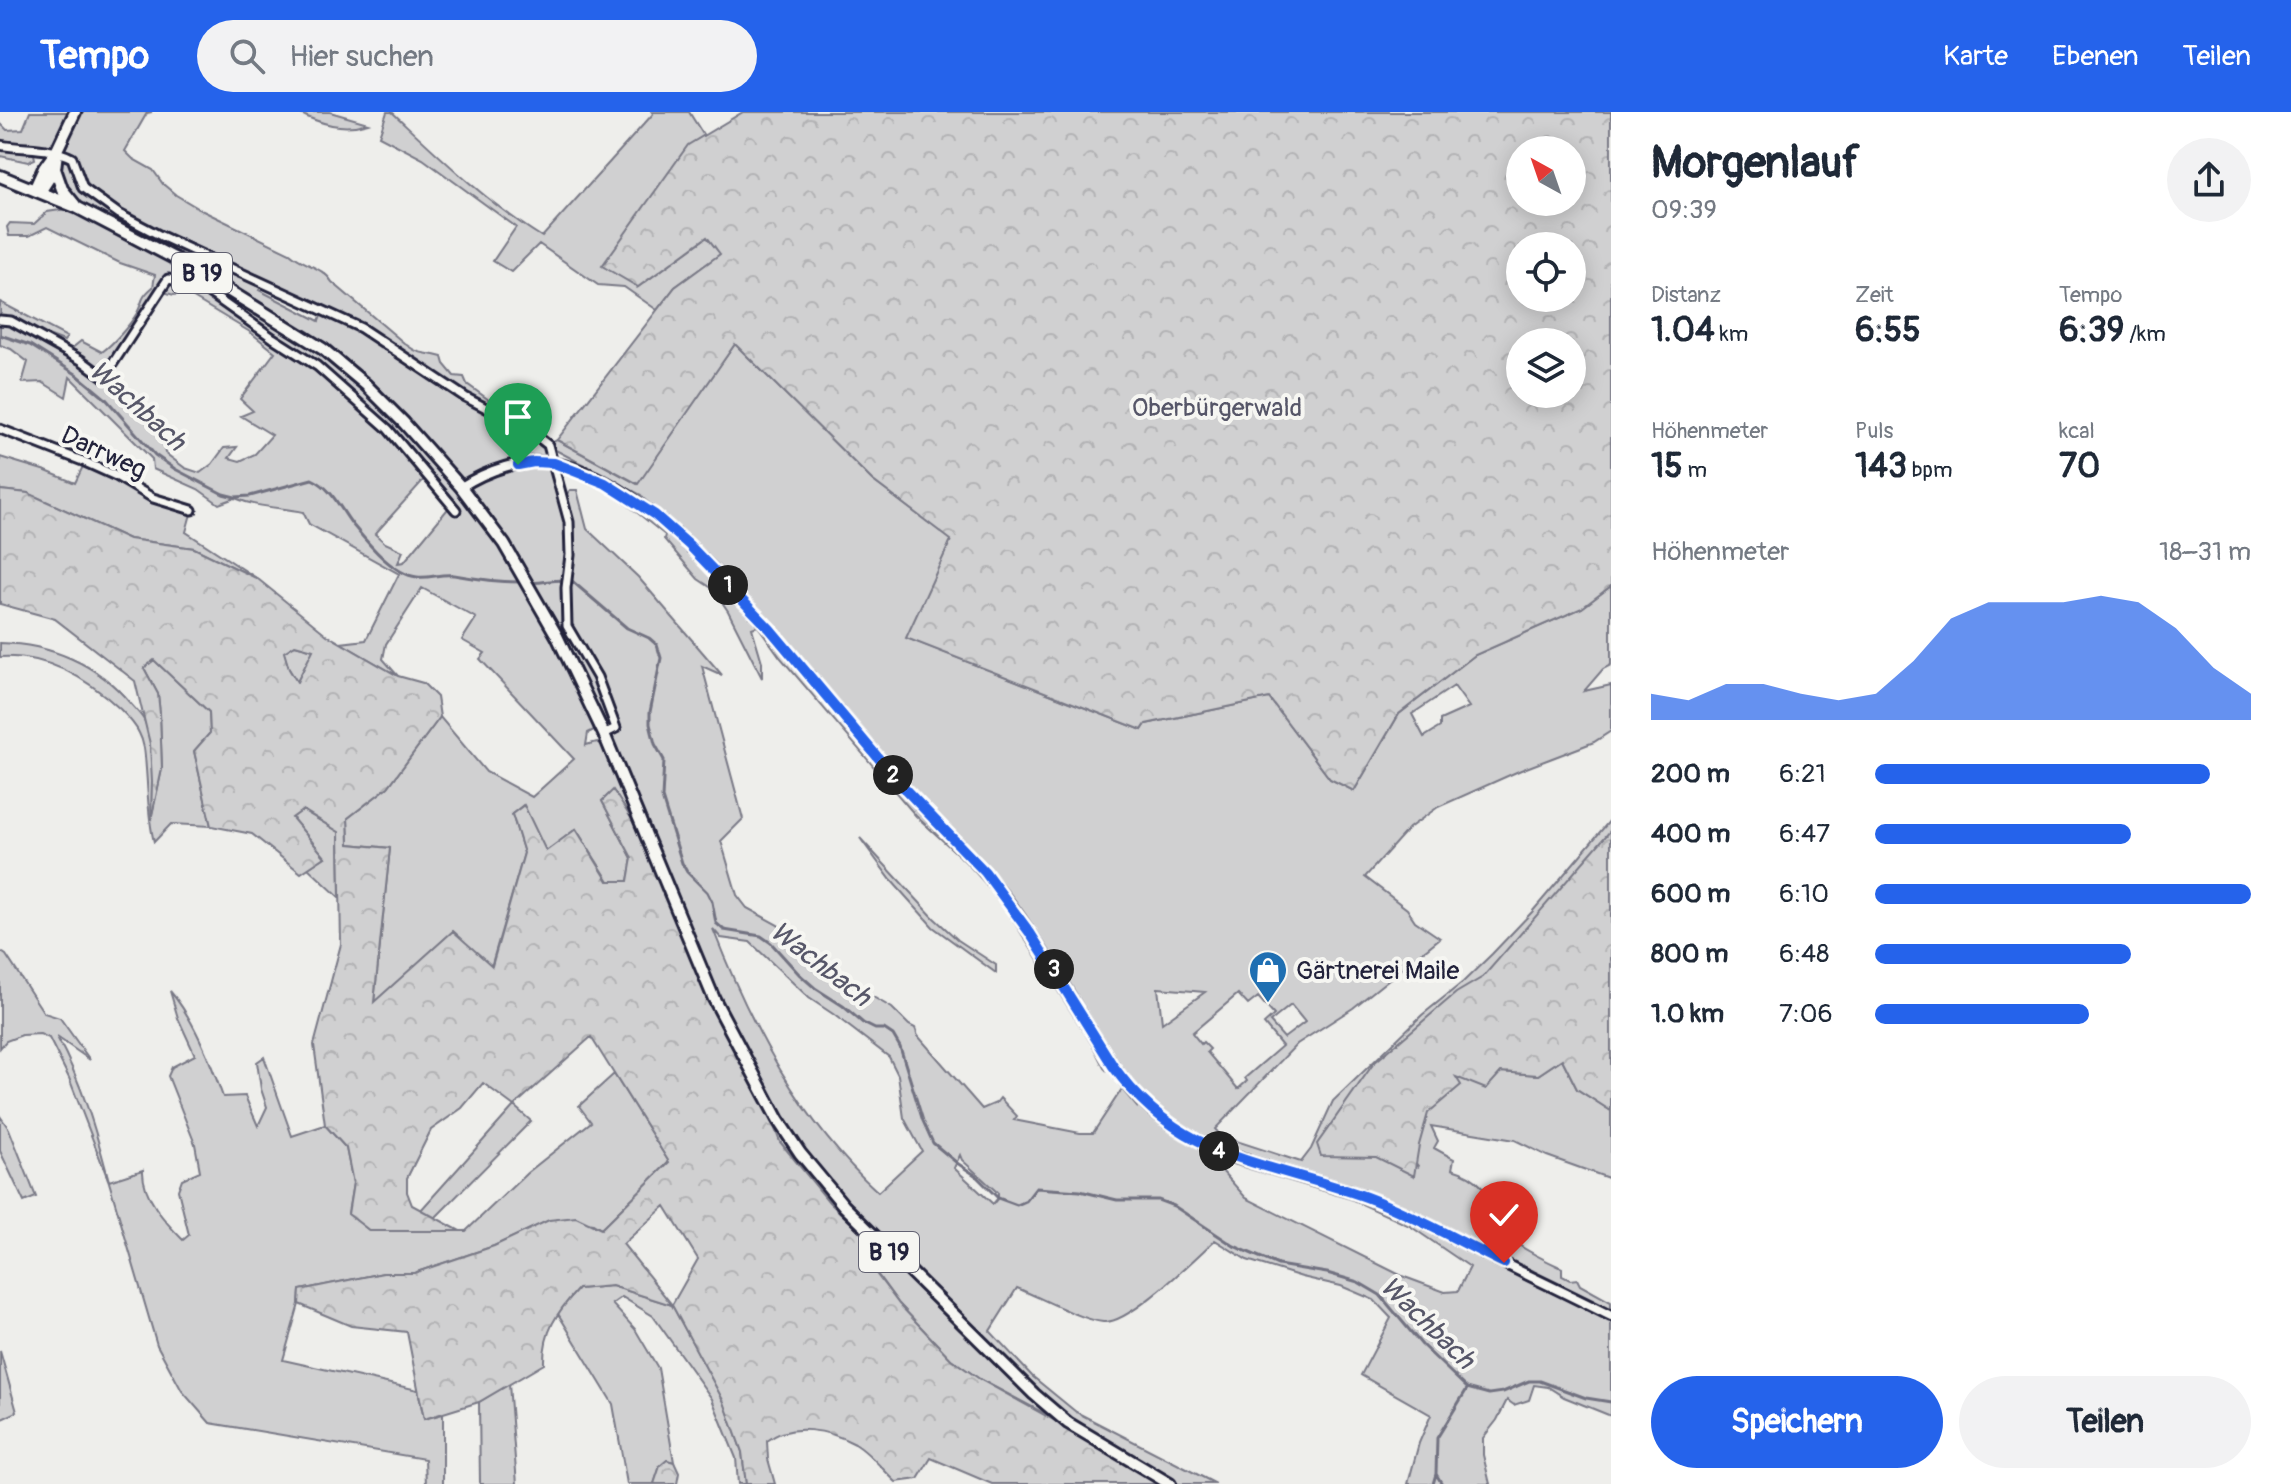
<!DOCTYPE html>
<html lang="de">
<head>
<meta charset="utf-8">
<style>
  body { margin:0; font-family:Pangolin,sans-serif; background:#f2f2f3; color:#1f2937; height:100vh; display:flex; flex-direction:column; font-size:30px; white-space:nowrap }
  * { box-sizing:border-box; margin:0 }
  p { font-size:26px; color:#747a83 }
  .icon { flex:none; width:44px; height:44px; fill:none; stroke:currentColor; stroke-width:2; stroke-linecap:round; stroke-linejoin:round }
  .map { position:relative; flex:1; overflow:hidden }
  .details { display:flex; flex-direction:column; background:#fff; width:680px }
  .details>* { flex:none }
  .needle { width:52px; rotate:320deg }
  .tools { position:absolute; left:1506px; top:24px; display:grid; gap:16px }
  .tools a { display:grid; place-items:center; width:80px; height:80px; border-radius:50%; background:#fff; box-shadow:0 4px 20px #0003; font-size:40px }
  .pin { position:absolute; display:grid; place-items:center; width:68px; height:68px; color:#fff; margin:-82px -34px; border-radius:50% 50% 50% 0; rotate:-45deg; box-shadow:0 0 8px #0007 }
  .pin .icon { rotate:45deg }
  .km { position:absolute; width:40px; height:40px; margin:-20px; border-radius:50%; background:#222; color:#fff; font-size:22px; line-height:40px; text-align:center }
  .round { display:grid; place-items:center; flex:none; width:84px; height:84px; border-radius:42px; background:#f2f2f3 }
  .overview { display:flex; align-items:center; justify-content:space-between; height:136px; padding:0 40px }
  h1 { font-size:44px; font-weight:700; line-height:60px }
  .stats { display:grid; grid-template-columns:repeat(3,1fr); gap:12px; height:136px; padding:8px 40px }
  .stats div { display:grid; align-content:center }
  .stats b { font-size:34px; font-weight:700 }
  .stats small { font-size:22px; font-weight:400 }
  .stats p { font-size:22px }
  .chart { height:224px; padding:16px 40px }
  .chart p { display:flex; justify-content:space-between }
  .chart svg { width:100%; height:144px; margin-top:8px; fill:#2563eb; opacity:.7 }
  .action { display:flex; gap:16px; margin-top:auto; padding:16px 40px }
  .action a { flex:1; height:92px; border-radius:48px; background:#2563eb; color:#fff; font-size:32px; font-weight:700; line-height:92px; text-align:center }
  .action a+a { background:#f2f2f3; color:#1f2937 }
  ul { padding:0 40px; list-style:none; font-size:26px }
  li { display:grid; grid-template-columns:128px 96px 1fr; align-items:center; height:60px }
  li i { height:20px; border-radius:10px; background:#2563eb }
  header { display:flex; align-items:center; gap:48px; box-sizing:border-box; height:112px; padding:0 40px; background:#2563eb; color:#fff }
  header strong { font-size:38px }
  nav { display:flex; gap:44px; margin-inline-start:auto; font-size:28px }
  .search { width:560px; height:72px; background:#f2f2f3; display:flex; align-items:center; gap:20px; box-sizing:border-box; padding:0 28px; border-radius:44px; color:#747a83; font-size:30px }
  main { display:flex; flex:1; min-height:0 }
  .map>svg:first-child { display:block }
</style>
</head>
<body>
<header>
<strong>Tempo</strong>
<div class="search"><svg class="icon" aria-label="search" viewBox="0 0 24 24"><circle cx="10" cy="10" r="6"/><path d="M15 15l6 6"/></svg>Hier suchen</div>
<nav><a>Karte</a><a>Ebenen</a><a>Teilen</a></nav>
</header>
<main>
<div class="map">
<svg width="1611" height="1372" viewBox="0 0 1611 1372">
  <defs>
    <pattern id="forest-crowns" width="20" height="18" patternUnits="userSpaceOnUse" patternTransform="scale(2)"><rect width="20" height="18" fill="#d0d0d1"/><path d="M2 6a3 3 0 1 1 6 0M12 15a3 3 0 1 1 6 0" fill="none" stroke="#b2b2b4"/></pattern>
  </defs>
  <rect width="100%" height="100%" fill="#eeeeeb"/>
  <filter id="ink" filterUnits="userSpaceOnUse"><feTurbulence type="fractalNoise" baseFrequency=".0125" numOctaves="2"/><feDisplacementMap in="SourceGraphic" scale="16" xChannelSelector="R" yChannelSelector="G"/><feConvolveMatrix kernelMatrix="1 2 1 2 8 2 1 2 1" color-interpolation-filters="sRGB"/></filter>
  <g filter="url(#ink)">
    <path fill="#d0d0d1" stroke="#797986" stroke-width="2" fill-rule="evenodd" d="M30,0H152L147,1L125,39L133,47L153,58L163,72L176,83L203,99L290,141C303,153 323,155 332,170L404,231C422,245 423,239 442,245L444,252L454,264L464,265L467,272L507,301L520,307L543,322L548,333L557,328L637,372L735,232L872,368L952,428L907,526L1142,618L1146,612L1269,586L1330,667L1354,679L1399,602L1475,543L1582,496L1611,474V553L1603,557L1584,579L1611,573V619L1594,630L1521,658L1438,695L1409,716L1365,765L1407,797L1415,809L1440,826L1353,896L1297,932L1215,1017L1221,1024L1301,1050L1311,1037L1333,989L1422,903L1463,870L1492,842L1532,800L1611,707V740L1572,787L1545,806L1539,822L1545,832L1520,858L1506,869L1490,872L1462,885L1367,973C1369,984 1368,996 1371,1006C1377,1029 1398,1045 1419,1055L1396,1026L1413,1014L1411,1010L1423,999L1420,996L1429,986L1426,982L1432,976L1433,977L1439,971H1441L1450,961L1485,976L1501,960L1538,963L1562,947L1577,977L1611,999V1067L1547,1044L1515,1028L1431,1014L1438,1029L1434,1036L1454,1047L1452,1057C1477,1064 1490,1079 1496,1104C1498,1110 1498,1117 1502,1121C1520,1136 1540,1146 1562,1156V1164L1570,1168L1577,1167L1580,1173L1611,1190V1304L1564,1285L1548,1275L1534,1273L1529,1288L1514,1293L1507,1288L1497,1308L1483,1326V1343L1490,1372H1408L1419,1331L1431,1303L1361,1263L1391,1206L1374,1188L1341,1174L1302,1165L1247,1148L1215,1128C1194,1147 1129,1213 1103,1210C1082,1208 1039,1185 1017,1176L990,1219L1032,1264L1076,1300L1216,1372H1170L1097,1329L981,1268L951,1247L899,1192L875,1159L889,1146L829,1090L780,1030L759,975L714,887L691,836L651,737L613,679L602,689L632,746L628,769H609L576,717L546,740L523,693L512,702L524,741L491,855L453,819L374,891L390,736L349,732L348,706L388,675L440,605L486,660L532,685L574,647L480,547L485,541L462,528L476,506L422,476L386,532L383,547L398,564L341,531L366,528L399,462L309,412L303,400C279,395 258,396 235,386L219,392L198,377L153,357L152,347L70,265L66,285L42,270L22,271L28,250L11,237L0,233V190L67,225L64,229L18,212L67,240L81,229L102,240C113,232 130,213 137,201C144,188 139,187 153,175L155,163L120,151L47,115L29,124H9L7,115L10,111L34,112L47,100L74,96C60,73 54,65 57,38L33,37L35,47L28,50L0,44V11L7,18L23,17ZM263,172L323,199L319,209L259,178ZM160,179L174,183L185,181L250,220L275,240L240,287L253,299L241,304L272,323L255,342L240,349L229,346L237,335L224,336L212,352L200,361L185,356L165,341C162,316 141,307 125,290C117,283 111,273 104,265ZM548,334L641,383L653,401L605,371L554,351ZM556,356L600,374L629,394L665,423L664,427L698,467L713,477L728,499L762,566V550L752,516L758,514L780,545L916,704L976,759L1006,797L1093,934L1104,956L1106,958L1110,949L1127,974L1139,986L1137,995L1122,977L1093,1021H1080L1014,1008L1017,1004L1000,986L996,991L982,997L918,924L915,916L909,913L892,896L835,863L815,848L778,813L747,796L737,783L721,729L743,707L702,554L722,563L638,465L587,417L577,378H570L563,387ZM427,364L451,393L404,450L398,451L403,439L385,431L375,422ZM1454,574L1469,595L1440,608V615L1424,625L1412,602ZM587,585L607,612L616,616L612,625L647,728L601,632L597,630L586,633L588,621L594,618ZM713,817L721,826L750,830L809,886L833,902L889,945L898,963L904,1006L922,1039L878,1080C800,1009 751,914 713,817ZM1158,876L1205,880L1162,911ZM1238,882L1248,893L1258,885L1274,903L1264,912L1282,934L1245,966L1247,969L1238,977L1207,940L1210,937L1203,930L1201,932L1192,921ZM1291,893L1305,910L1284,926L1270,910ZM960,1043L962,1048L998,1081V1086L993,1092L954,1056ZM1220,1048L1351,1087L1410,1114L1470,1155L1458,1179L1445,1180L1402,1164L1246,1086L1222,1059Z
      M297,0H330L368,11C343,19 320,12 297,0Z
      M387,0H392C439,44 487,91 542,125L653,2L652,0H689L704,24L688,34L638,175L707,125L721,142L675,175L657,198L624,175L598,173L539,132L511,160L493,149L516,115L423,47L379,24Z
      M0,345L46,359L75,371L85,350L153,386L192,398L186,420L258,467L194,436L129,427L28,381L0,378Z
      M0,531C50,532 98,552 130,591C135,597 142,603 145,610C157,638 150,673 152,702L162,657L160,602L158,582L144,556L154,548L209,600L210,621L194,639L211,714L171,712L154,730C148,707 148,681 146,657C145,645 145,632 139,621C135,612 127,604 120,597C87,566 47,542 0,545Z
      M295,533L314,538L297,570L289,557L283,539Z
      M302,698L339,720L340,786L308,756L325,745L292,706Z
      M860,726L934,806L958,828L996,853V861L933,815L891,768Z
      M0,839L6,843L44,901L60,906L90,948L57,925C82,971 96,1019 109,1069L143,1058C142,1084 165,1110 183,1128L189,1123L178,1078L182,1067L200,1059L195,1032L168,964L172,955L195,943L178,906L170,879C194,907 211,951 223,985L245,984L258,1014L267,995L261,977L257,950L264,945L292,1024L325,1013L346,1036L353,1071L348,1101L370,1119H466L527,1061L591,1010L579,994L614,962L669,1050L601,1117L593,1112L550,1108L494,1134L414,1161H383L300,1178L299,1192L283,1248L418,1278L424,1307L443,1302V1372H426L425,1347L210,1311L182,1279L157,1233L109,1070L69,966L49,926L40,922L22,923L6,929L0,936Z
      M514,994L531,1009L434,1107L420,1099Z
      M0,1004L9,1017L36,1085L24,1090L0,1039Z
      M612,1174L672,1193L724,1289L742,1340L746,1372H738L736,1346L712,1287L653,1204L622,1185L612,1192L635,1217L658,1256L674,1350L667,1348L660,1354L654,1372H627L613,1292L557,1200L578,1177Z
      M0,1239L17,1300L0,1308Z
      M509,1272L517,1372H480L479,1290Z"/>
    <path fill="url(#forest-crowns)" stroke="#797986" stroke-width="2" fill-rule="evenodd" d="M743,0H1611V474L1582,496L1475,543L1399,602L1354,679L1330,667L1269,586L1146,612L1142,618L906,526L951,428L872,368L735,232L638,372L557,328L675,175L720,142L707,125L638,175L602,154L688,33ZM1572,38V90H1520V38ZM1572,134V186H1520V134ZM1572,230V282H1520V230Z
      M0,378L28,381L129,427L194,436L258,467L327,523L398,564L423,571L437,585L440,605L388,675L348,706L349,732L390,736L374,890L453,819L492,854L524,741L512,702L524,693L546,739L576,717L608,769H628L632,746L602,689L613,678L651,737L759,975L780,1030L829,1090L889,1147L875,1160L899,1192L951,1247L981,1268L1170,1372H992L931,1346L918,1367L896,1370C884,1359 870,1341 855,1332C829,1318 791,1310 767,1329L768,1347L775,1372H746L742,1340L724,1290L672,1193L612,1174L578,1177C557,1200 543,1220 544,1252L479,1290L424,1307L407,1220L351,1214L299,1192L300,1178L383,1161H414L494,1134L549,1108L576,1105L601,1117L669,1050L591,925L514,994L483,971L462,996L431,1018L407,1066V1080L412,1093L460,1119H370L348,1102L353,1071L346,1036L325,1013L314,933L341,832L339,720L303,698L292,706L325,745L301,761L252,722L211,714L194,639L210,621L209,600L154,548L144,556L158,582L160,602L162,657L151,708L152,670L150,632L135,569L55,507L0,492ZM295,533L313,538L297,570L289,557L284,540ZM665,1094L698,1147L672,1193L623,1132Z
      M1611,718V999L1577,977L1562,947L1538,963L1501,960L1486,977L1456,965L1461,973L1428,1001L1419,1033L1414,1064L1376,1045L1321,1044L1317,1032L1374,951L1456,881L1483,865Z
      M667,1348L674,1350L679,1361L677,1372H654L660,1354Z"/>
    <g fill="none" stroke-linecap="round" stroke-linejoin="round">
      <path stroke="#727281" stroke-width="3" d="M0,223L30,233L76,262L106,287L155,343L175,357L223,382L235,385L250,384L312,367C332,376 339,395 352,412C367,430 392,462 417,465C429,467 441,461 454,463C476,467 498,470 521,470
        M528,471C542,471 559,466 572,469L627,516L649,526L657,533L661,546L650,600V612L655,632L664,648L662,686L682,751L687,760L707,780L712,790L716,811L724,818L761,824L771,831L799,862L815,876L843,894L863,911L875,917H884L893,923L900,935L923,1009L933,1031L957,1051L975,1063L998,1086L1017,1093L1026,1089L1036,1076L1080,1079L1117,1088H1158L1174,1094L1234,1134L1278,1153L1327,1161L1358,1170L1380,1183L1422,1233L1467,1276L1489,1282L1503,1280L1529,1269H1540L1586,1286L1611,1290
        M1436,1362L1442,1372
        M1433,1372L1436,1362L1437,1326L1467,1277"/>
      <g stroke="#22223b" stroke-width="13">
        <path id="minor" d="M0,33C25,38 49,34 72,46L83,76L119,102L161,124L361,216L465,285L530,319L548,333L569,410L570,443L566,476L567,514L597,565L616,616L604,622
          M0,208L11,209L81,248L104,265L168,167L185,170L208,180L273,226L317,254L388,317L456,398
          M0,317L85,350L116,364L153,386L192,398"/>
      </g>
      <g stroke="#22223b" stroke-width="14">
        <path id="tertiary" d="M461,375C486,359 523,345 554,351C614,361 672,416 714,458C781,526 839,601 902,674C938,715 980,751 1013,796C1036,828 1057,862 1078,897C1100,933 1120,971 1153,999C1216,1051 1294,1058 1368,1086C1402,1099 1437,1117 1470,1134C1516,1158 1564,1180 1611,1204"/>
      </g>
      <g stroke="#22223b" stroke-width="16">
        <path id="primary" d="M55,57L62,77L75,93
          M0,64L76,95L189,154L323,237L366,273L404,311L461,375L504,432L557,524L604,622L714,887L778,1008L800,1041L844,1094L1034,1282L1068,1311L1170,1372
          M34,78L44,56L57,38L75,0
          M40,80L55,57L57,40"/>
      </g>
      <use href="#minor" stroke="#f6f6f2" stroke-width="7"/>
      <use href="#tertiary" stroke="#f6f6f2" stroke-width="8"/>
      <use href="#primary" stroke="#f6f6f2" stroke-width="10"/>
    </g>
  </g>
  <g fill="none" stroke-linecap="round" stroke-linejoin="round" filter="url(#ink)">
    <g stroke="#fff" stroke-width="16">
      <path id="route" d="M518,353L534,350L554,351L605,371L655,403L689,433L770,517L901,673L985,760L1030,821L1113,954C1181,1049 1266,1049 1366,1085C1412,1102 1460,1130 1504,1151"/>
    </g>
    <use href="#route" stroke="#2563eb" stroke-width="10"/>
  </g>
  <defs>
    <g id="shop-pin" transform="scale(2)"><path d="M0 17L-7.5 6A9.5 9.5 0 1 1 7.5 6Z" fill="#1f6fb2" stroke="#f6f6f2"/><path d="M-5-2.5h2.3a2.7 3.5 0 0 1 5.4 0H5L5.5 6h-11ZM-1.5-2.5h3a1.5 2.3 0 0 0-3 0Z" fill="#fff"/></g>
  </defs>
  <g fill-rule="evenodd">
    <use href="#shop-pin" x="1268" y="858"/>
  </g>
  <g text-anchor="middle" stroke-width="8" stroke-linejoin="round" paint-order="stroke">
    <g fill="#f6f6f2" stroke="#626272" stroke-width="2">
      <rect x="172" y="141" width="60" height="40" rx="6"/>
      <rect x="859" y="1120" width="60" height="40" rx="6"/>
    </g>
    <g font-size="24" font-weight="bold" fill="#22223b">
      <text x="202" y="169">B 19</text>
      <text x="889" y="1148">B 19</text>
    </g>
    <g font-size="26" fill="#565668" stroke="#f6f6f2">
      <text x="1217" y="304">Oberbürgerwald</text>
    </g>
    <g font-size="26" fill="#22223b" stroke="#f6f6f2">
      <text transform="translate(104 340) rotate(25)" y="9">Darrweg</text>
    </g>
    <g font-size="26" fill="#22223b" stroke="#f6f6f2" text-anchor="start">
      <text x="1296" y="867">Gärtnerei Maile</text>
    </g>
    <g font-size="28" font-style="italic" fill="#575769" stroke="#f6f6f2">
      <text transform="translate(138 293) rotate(42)" y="10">Wachbach</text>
      <text transform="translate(821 851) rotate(38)" y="10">Wachbach</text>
      <text transform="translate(1428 1210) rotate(44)" y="10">Wachbach</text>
    </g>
  </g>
</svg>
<div class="tools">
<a><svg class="needle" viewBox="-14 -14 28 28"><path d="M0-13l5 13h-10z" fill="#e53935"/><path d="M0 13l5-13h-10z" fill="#747a83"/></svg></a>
<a><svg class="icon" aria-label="locate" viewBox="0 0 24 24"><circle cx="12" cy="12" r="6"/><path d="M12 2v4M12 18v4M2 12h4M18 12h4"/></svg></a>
<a><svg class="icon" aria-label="layers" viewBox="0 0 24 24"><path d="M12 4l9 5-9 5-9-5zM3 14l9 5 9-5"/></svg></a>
</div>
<div class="pin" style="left:518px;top:353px;background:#1e9e55"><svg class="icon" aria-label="arrive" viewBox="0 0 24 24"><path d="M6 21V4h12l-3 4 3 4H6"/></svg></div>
<div class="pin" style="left:1504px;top:1151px;background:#d93025"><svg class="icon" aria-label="check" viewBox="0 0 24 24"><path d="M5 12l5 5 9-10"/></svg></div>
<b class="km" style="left:728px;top:473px">1</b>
<b class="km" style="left:893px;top:663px">2</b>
<b class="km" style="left:1054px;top:857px">3</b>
<b class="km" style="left:1219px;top:1039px">4</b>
</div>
<section class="details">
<div class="overview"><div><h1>Morgenlauf</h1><p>09:39</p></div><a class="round"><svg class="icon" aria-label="share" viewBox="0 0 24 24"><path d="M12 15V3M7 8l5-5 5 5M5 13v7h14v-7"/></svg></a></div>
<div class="stats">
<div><p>Distanz</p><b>1.04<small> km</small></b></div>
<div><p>Zeit</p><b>6:55</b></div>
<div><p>Tempo</p><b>6:39<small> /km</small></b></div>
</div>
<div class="stats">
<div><p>Höhenmeter</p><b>15<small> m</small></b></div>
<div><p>Puls</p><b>143<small> bpm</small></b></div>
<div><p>kcal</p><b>70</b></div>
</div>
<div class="chart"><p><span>Höhenmeter</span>18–31 m</p>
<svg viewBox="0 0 160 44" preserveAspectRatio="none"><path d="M0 44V36L10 38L20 33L30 33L40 36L50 38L60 36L70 26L80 13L90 8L100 8L110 8L120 6L130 8L140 16L150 28L160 36V44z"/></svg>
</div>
<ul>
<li><b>200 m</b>6:21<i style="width:89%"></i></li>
<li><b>400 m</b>6:47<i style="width:68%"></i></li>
<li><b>600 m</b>6:10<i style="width:100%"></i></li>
<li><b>800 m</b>6:48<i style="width:68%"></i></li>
<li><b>1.0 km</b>7:06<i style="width:57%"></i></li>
</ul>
<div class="action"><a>Speichern</a><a>Teilen</a></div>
</section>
</main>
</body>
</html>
